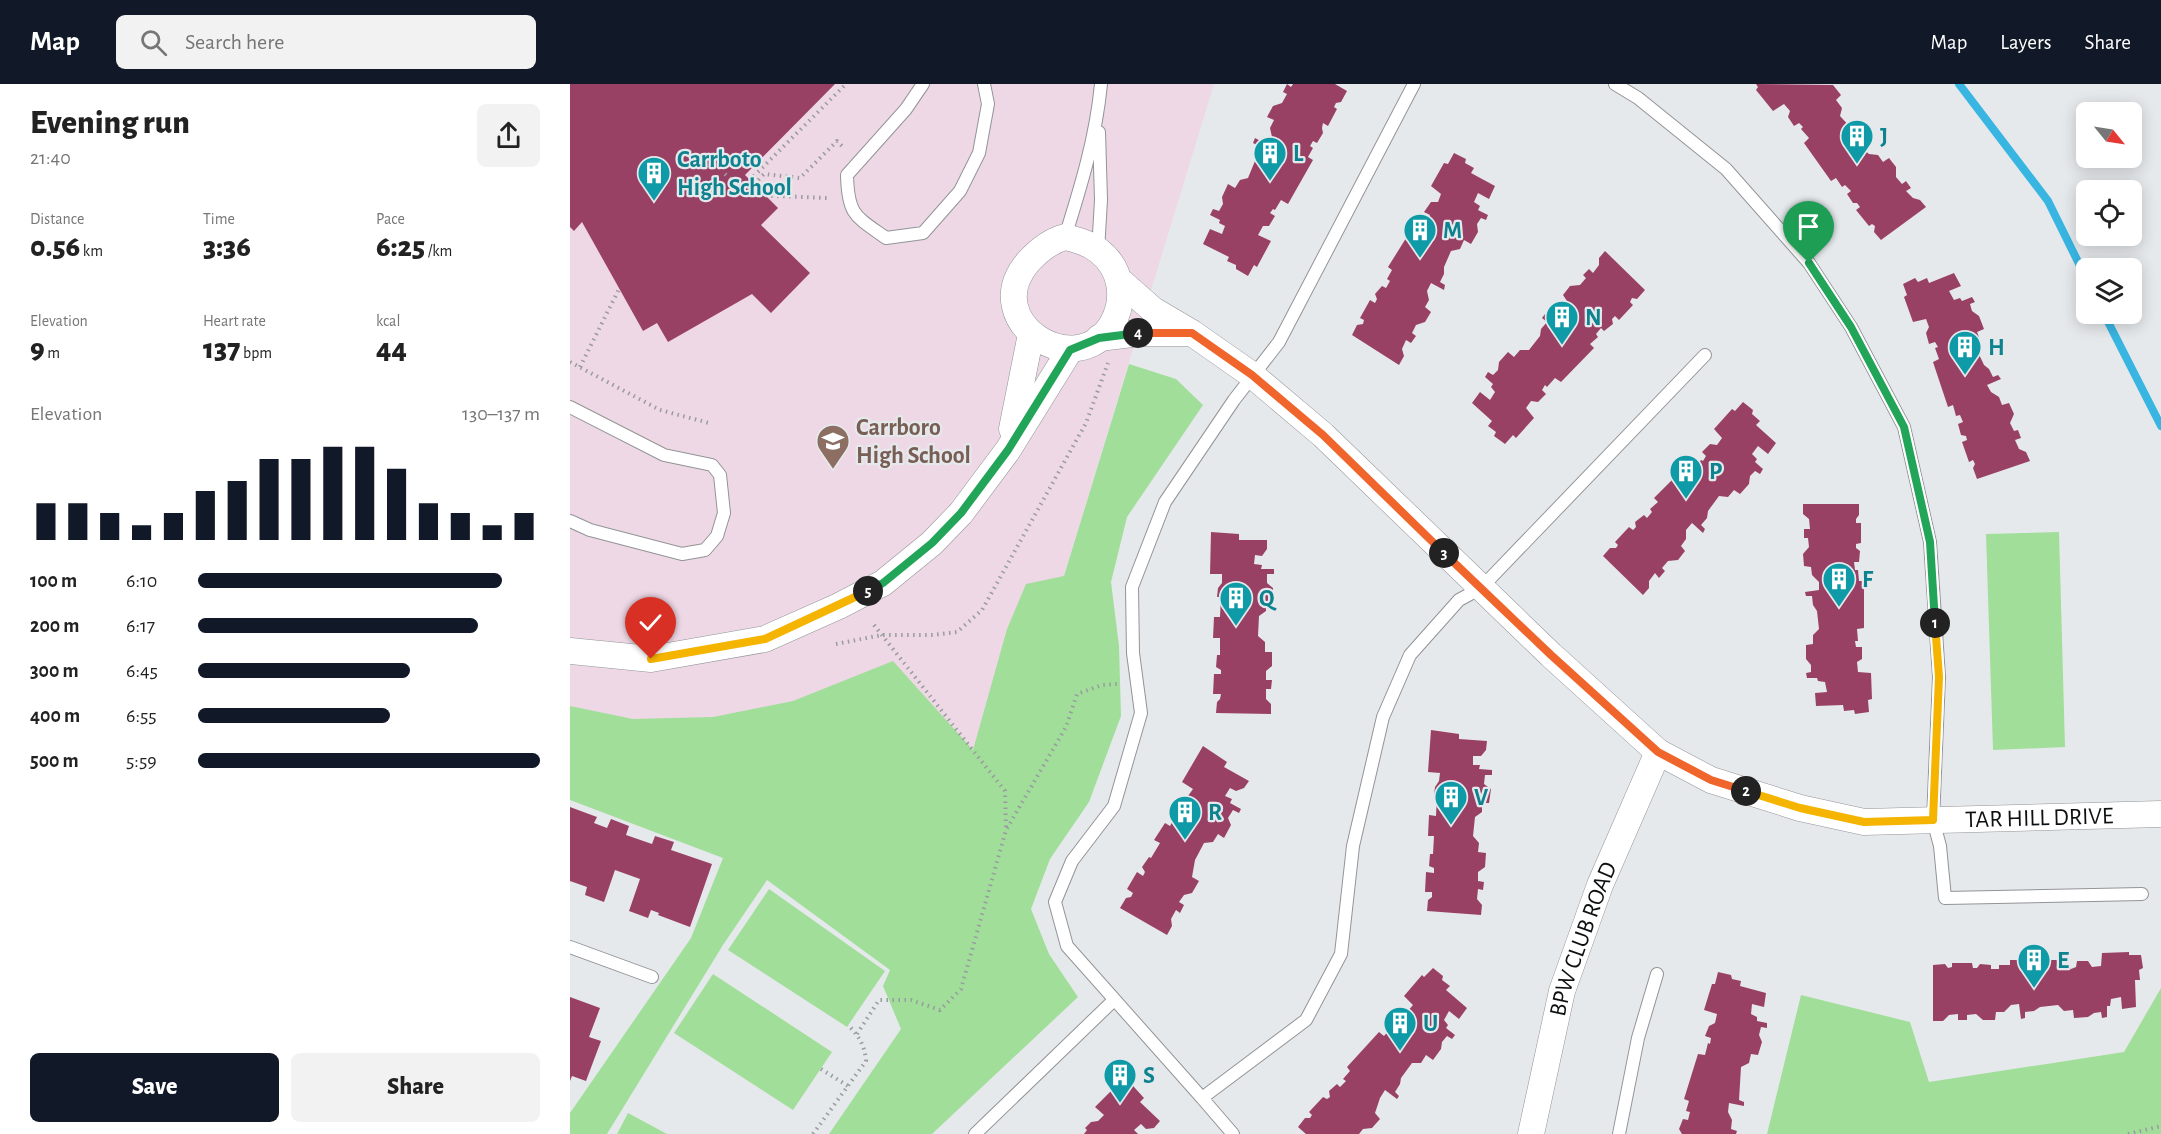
<!DOCTYPE html>
<html lang="en">
<head>
<meta charset="utf-8">
<style>
  body { margin:0; font-family:"Alegreya Sans",sans-serif; background:#f2f2f2; color:#222; height:100vh; display:flex; flex-direction:column; font-size:22px; white-space:nowrap }
  * { box-sizing:border-box; margin:0 }
  p { font-size:20px; color:#767676 }
  .icon { flex:none; width:33px; height:33px; fill:none; stroke:currentColor; stroke-width:2; stroke-linecap:round; stroke-linejoin:round }
  .map { position:relative; flex:1; overflow:hidden }
  .sheet { display:flex; flex-direction:column; background:#fff; width:570px }
  .sheet>* { flex:none }
  .needle { width:39px; rotate:120deg }
  .buttons { position:absolute; left:1506px; top:18px; display:grid; gap:12px }
  .buttons a { display:grid; place-items:center; width:66px; height:66px; border-radius:9px; background:#fff; box-shadow:0 3px 15px #0003; font-size:30px }
  .pin { position:absolute; display:grid; place-items:center; width:51px; height:51px; color:#fff; margin:-62px -26px; border-radius:50% 50% 50% 0; rotate:-45deg; box-shadow:0 0 6px #0007 }
  .pin .icon { rotate:45deg }
  .km { position:absolute; width:30px; height:30px; margin:-15px; border-radius:50%; background:#222; color:#fff; font-size:16px; line-height:30px; text-align:center }
  .round { display:grid; place-items:center; flex:none; width:63px; height:63px; border-radius:9px; background:#f2f2f2 }
  .summary { display:flex; align-items:center; justify-content:space-between; height:102px; padding:0 30px }
  h1 { font-size:33px; font-weight:800; line-height:45px }
  .figures { display:grid; grid-template-columns:repeat(3,1fr); gap:9px; height:102px; padding:6px 30px }
  .figures div { display:grid; align-content:center }
  .figures b { font-size:30px; font-weight:800 }
  .figures small { font-size:16px; font-weight:400 }
  .figures p { font-size:16px }
  .chart { height:168px; padding:12px 30px }
  .chart p { display:flex; justify-content:space-between }
  .chart svg { width:100%; height:108px; margin-top:6px; stroke:#111827; stroke-width:6 }
  .button { display:flex; gap:12px; margin-top:auto; padding:12px 30px }
  .button a { flex:1; height:69px; border-radius:9px; background:#111827; color:#fff; font-size:24px; font-weight:800; line-height:69px; text-align:center }
  .button a+a { background:#f2f2f2; color:#222 }
  ul { padding:0 30px; list-style:none; font-size:20px }
  li { display:grid; grid-template-columns:96px 72px 1fr; align-items:center; height:45px }
  li i { height:15px; border-radius:8px; background:#111827 }
  header { display:flex; align-items:center; gap:36px; box-sizing:border-box; height:84px; padding:0 30px; background:#111827; color:#fff }
  header strong { font-size:28px }
  nav { display:flex; gap:33px; margin-inline-start:auto; font-size:21px }
  .search { width:420px; height:54px; background:#f2f2f2; display:flex; align-items:center; gap:15px; box-sizing:border-box; padding:0 21px; border-radius:9px; color:#767676; font-size:22px }
  main { display:flex; flex:1; min-height:0 }
  .map>svg:first-child { display:block }
</style>
</head>
<body>
<header>
<strong>Map</strong>
<div class="search"><svg class="icon" aria-label="search" viewBox="0 0 24 24"><circle cx="10" cy="10" r="6"/><path d="M15 15l6 6"/></svg>Search here</div>
<nav><a>Map</a><a>Layers</a><a>Share</a></nav>
</header>
<main>
<section class="sheet">
<div class="summary"><div><h1>Evening run</h1><p>21:40</p></div><a class="round"><svg class="icon" aria-label="share" viewBox="0 0 24 24"><path d="M12 15V3M7 8l5-5 5 5M5 13v7h14v-7"/></svg></a></div>
<div class="figures">
<div><p>Distance</p><b>0.56<small> km</small></b></div>
<div><p>Time</p><b>3:36</b></div>
<div><p>Pace</p><b>6:25<small> /km</small></b></div>
</div>
<div class="figures">
<div><p>Elevation</p><b>9<small> m</small></b></div>
<div><p>Heart rate</p><b>137<small> bpm</small></b></div>
<div><p>kcal</p><b>44</b></div>
</div>
<div class="chart"><p><span>Elevation</span>130–137 m</p>
<svg viewBox="0 0 160 44" preserveAspectRatio="none"><path d="M5 44V29M15 44V29M25 44V33M35 44V38M45 44V33M55 44V24M65 44V20M75 44V11M85 44V11M95 44V6M105 44V6M115 44V15M125 44V29M135 44V33M145 44V38M155 44V33"/></svg>
</div>
<ul>
<li><b>100 m</b>6:10<i style="width:89%"></i></li>
<li><b>200 m</b>6:17<i style="width:82%"></i></li>
<li><b>300 m</b>6:45<i style="width:62%"></i></li>
<li><b>400 m</b>6:55<i style="width:56%"></i></li>
<li><b>500 m</b>5:59<i style="width:100%"></i></li>
</ul>
<div class="button"><a>Save</a><a>Share</a></div>
</section>
<div class="map">
<svg width="1591" height="1050" viewBox="0 0 1591 1050">
  <rect width="100%" height="100%" fill="#e6e9ec"/>
  <path fill="#eed8e5" d="M0,0H644L389,835L0,650Z"/>
  <path fill="#a1de9a" d="M559,280L606,295L633,321L557,433L541,498L549,562L551,632L519,718L480,775L461,825L479,870L508,913L362,1050H259L331,945L313,902L320,886L197,796L153,861L37,1050H0V1029L121,854L153,774L0,716V622L63,635L143,633L223,617L323,577L403,666L437,545L456,500L494,492Z
    M1489,448L1495,663L1423,666L1416,450Z
    M199,805L315,887L277,943L158,866Z
    M143,890L262,968L223,1026L104,949Z
    M1591,904V1050H1197L1231,911L1340,938L1359,998L1554,968Z
    M58,1029L97,1050H47Z"/>
  <g fill="none" stroke-linecap="round" stroke-linejoin="round">
    <path stroke="#39b5e2" stroke-width="8" d="M1389,0L1478,117L1516,194
      M1534,230L1591,342"/>
  </g>
  <path fill="#994164" d="M0,0H265L175,91L208,124L191,141L240,189L201,229L182,210L98,258L87,239L73,247L12,138L4,147L0,143Z
    M717,0L721,3L723,0H765L777,7L771,18L766,19L764,23L767,25L758,42L753,39L752,44L753,49L747,59L743,57L740,62L743,64L738,73L743,76L718,120L711,116L705,126L703,125L700,129L705,132L699,142H693L688,151L701,157L687,183L684,181L678,192L666,185V181L657,177L659,173L633,160L640,145L652,150L655,142L649,139L650,136L640,131L643,125L649,127L653,120L652,113L658,100L665,104L670,96L678,94L685,77V70L689,62L683,59L685,54L698,61L702,53L700,44L704,36L697,33L703,22L712,19L717,10L713,8Z
    M1186,0L1263,1L1271,11L1266,16L1272,24L1270,32L1283,46L1290,48L1295,54L1300,51L1303,54L1292,64L1299,70L1308,71L1313,78L1319,74L1326,83V93L1332,100L1336,97L1341,104L1336,107L1343,114L1350,116L1356,123L1311,156L1304,148L1305,142L1302,140L1299,142L1286,126L1290,123L1287,119H1283L1277,110L1281,107L1275,101L1272,103L1266,94L1261,97L1234,59L1239,54L1231,45L1233,43L1229,39L1224,42L1218,33L1220,27L1214,20L1203,27L1186,6L1188,3Z
    M884,69L896,75L895,79L904,84L901,89L925,102L919,115L908,109L904,118L910,122L908,126L918,131L916,136L911,134L907,140L908,148L901,160L894,156L890,165L881,167L874,183V190L870,198L875,201L874,206L861,199L857,207L859,216L855,223L861,228L855,238L846,241L842,249L846,252L841,259L836,256L832,265L834,272L829,281L782,251L787,241L793,240L794,236L790,234L800,216L805,219L807,215L805,210L812,202L816,204L820,197L817,195L822,186L818,183L843,143L849,145L855,135L857,136L860,131L854,128L861,118H868L871,110L861,102L874,79L878,80Z
    M1035,167L1075,206L1067,215L1062,214L1060,218L1063,221L1049,236L1045,232L1042,235L1043,240L1034,247L1031,244L1026,250L1028,253L1020,260L1024,264L991,298L985,294L977,303L975,301L972,306L976,310L968,318L961,317L956,324L964,334L946,354L943,351L935,360L924,352L926,348L918,342L922,337L902,319L910,308L920,316L925,308L921,303L923,300L915,293L918,288L923,291L928,286L929,278L938,268L944,273L950,266H959L970,252L971,245L977,238L972,234L975,230L986,239L991,232L992,223L997,217L993,211L1000,202L1010,201L1016,194L1013,191L1019,185L1023,189L1029,181V174Z
    M1384,189L1391,202L1379,207L1384,216L1390,214L1392,217L1402,213L1405,218L1400,220L1402,227L1409,232L1414,245L1407,248L1410,256L1406,264L1414,281L1419,285L1423,293L1428,291L1431,295L1417,301L1421,308L1429,313L1432,321L1439,319L1444,330L1440,339L1444,347L1448,346L1451,354L1445,356L1449,365L1456,368L1460,377L1407,395L1403,384L1405,380L1403,376L1399,378L1392,358L1397,356L1396,352L1391,351L1388,340L1393,338L1390,331L1386,332L1383,321L1378,323L1363,278L1369,275L1365,264L1368,263L1365,258L1359,260L1356,249L1359,243L1356,235L1343,238L1334,213L1337,211L1333,200L1345,194L1348,198L1357,194L1359,199Z
    M1173,318L1183,326L1182,330L1190,337L1186,341L1206,359L1198,370L1188,362L1182,370L1187,375L1185,378L1193,385L1190,390L1185,387L1180,392L1179,400L1170,410L1164,406L1158,413L1149,412L1138,427L1137,434L1131,441L1135,445L1133,449L1122,439L1116,446V455L1111,462L1115,467L1108,476L1098,477L1092,484L1095,487L1089,494L1085,489L1079,497V504L1073,511L1033,472L1040,464H1046L1048,461L1045,458L1059,443L1063,446L1066,443L1065,438L1074,431L1077,434L1082,428L1080,425L1088,418L1084,414L1117,381L1123,385L1131,376L1133,377L1136,372L1132,368L1140,360L1147,361L1152,354L1144,345L1162,325L1165,327Z
    M1233,420H1289V431L1286,435V439H1291V459L1286,460V464L1290,467L1289,478H1284L1285,486H1288L1289,497H1294V544L1287,545L1288,557H1285L1286,563H1292V575L1287,578L1288,588L1301,589L1302,615L1298,616L1299,628L1285,630L1284,626L1274,627L1273,621L1246,622L1245,609L1257,608L1255,598L1248,597L1247,594H1237L1236,589L1241,588V581L1236,575V561L1243,560V551L1249,545L1247,527L1243,521L1242,512H1236L1235,508L1249,506V498L1242,491L1241,483L1234,482L1233,470L1239,463L1238,454H1234V445H1240L1239,435L1233,430Z
    M641,448L669,450V456H697V465L692,472L685,471L684,480L692,481L691,485H704V490H697V499L703,504V518H696V527L689,532L688,552L695,558V568H702V582L696,587V596H702L701,605H696V615L701,620V630L646,629L647,618L650,615L651,610H643L644,590H651V586L646,583L647,571H650V554H643L644,533H650L651,513H647L648,504L652,499V490H640Z
    M861,646L889,650V655L917,657L916,666L911,672H903V681H910L909,685L922,686V691H915L914,700L921,705L919,719H912V728L905,733L903,752L909,759L908,768L916,769L915,783L908,788V797L914,798L913,806L908,805L907,815L912,821L911,831L857,827L858,816L862,813V808H855L856,788L864,789V784L859,782L860,770H863L864,752H858L859,731L866,732L867,711H864L865,703L869,697L870,689L858,688Z
    M633,662L657,678L654,683L679,697L674,704L666,707L660,704L655,712L662,715L660,719L671,725L669,729L663,726L658,734L661,741L654,754L648,750L643,758L634,759L625,776L622,793L629,797L622,809L614,811L609,818L614,821L610,829L606,826L601,835L602,842L597,851L550,824L556,814L561,813L563,809L557,805L567,788L573,792L575,788L572,783L579,773L581,774L590,759L584,756L595,739L600,742L610,724L608,722L612,715L618,712L623,705L612,698Z
    M0,723L27,733L24,739L37,744L41,735L59,742L56,751L82,760L85,752L104,758L101,766L142,780L120,843L88,831L89,829L81,826L78,834L59,827L70,795L45,786L34,818L15,811L17,803L0,797Z
    M1559,868V871H1571L1573,884L1569,886L1570,896H1565L1566,923L1552,925L1551,913L1541,915L1540,922H1537V933L1532,934L1531,928L1524,929L1518,933L1504,934L1503,926L1494,927L1488,921L1470,923L1464,927L1455,928V934L1451,935L1449,920L1441,921L1434,928H1426L1425,936H1413L1406,930L1397,931V936H1388V930L1379,931L1373,937H1363V881L1375,880L1378,884L1382,883V879H1402L1403,884H1407L1410,880L1421,881V885H1429V881H1440V876H1487L1488,882H1500L1501,885L1506,883L1507,877H1518L1522,883L1531,882L1532,869Z
    M863,884L873,892L872,896L880,902L876,906L897,924L889,935L879,927L874,936L878,941L876,944L885,951L882,955L877,952L872,958L871,965L863,976L856,971L851,979H842L831,994L830,1000L825,1008L829,1012L827,1015L815,1006L810,1014L805,1029L810,1035L802,1044L793,1045L789,1050H736L728,1043L735,1034H740L742,1031L739,1028L753,1013L757,1015L760,1013L759,1007L767,1000L770,1003L776,997L773,995L780,987L777,983L809,948L814,952L822,943L824,944L827,939L823,936L831,927L837,928L843,921L834,912L852,891L854,893Z
    M1148,888L1161,891L1162,895L1171,897L1170,902L1196,909L1194,923L1182,920L1181,930L1187,933V937L1197,939V944L1191,943L1189,951L1192,958L1188,971L1181,970L1179,979L1171,983L1169,1016L1174,1018V1022L1159,1019L1158,1028L1162,1036L1161,1045L1167,1047L1166,1050H1112L1109,1045L1113,1035L1118,1036L1120,1028L1116,1027L1119,1017L1114,1015L1128,970L1135,971L1138,959L1140,960L1141,954L1135,952L1139,942L1145,939L1147,930L1134,926L1142,900H1145Z
    M0,913L30,924L19,953L31,957L16,997L2,992L0,997Z
    M555,993L574,1014L570,1018L590,1037L584,1044L576,1045L571,1040L564,1046L568,1050H514L517,1046L515,1044L521,1038L528,1037L534,1031L525,1023Z"/>
  <g fill="none" stroke-linecap="round" stroke-linejoin="round">
    <g stroke="#929497" stroke-width="14">
      <path id="service" d="M353,0L336,25L277,91C278,131 285,132 316,154L353,149L390,107L409,69L418,20L414,0
        M844,0L709,258L664,316L595,418L562,503L563,569L571,629L544,722L502,777L485,818L497,862L632,1014L736,936L771,870L783,762L813,633L840,571L889,516L911,504L1135,271
        M1045,0L1068,14L1156,85L1239,179L1281,243L1334,343L1360,458L1369,593L1363,736L1370,762L1375,814L1572,810
        M495,153C511,102 526,53 531,0
        M528,167L531,116L529,48
        M0,323L94,371L142,381L150,391L154,429L147,452L135,466L112,470L20,446L0,437
        M0,863L82,893
        M632,1014L663,1050
        M405,1050L544,916
        M1049,1050L1068,954L1087,890"/>
    </g>
    <g stroke="#929497" stroke-width="27">
      <g id="minor">
        <path d="M495,153C507,156 519,159 529,167C552,185 556,216 542,240C507,300 407,238 458,178C468,167 480,157 495,153Z"/>
        <path id="s1" d="M549,196L583,226L622,249L682,291L753,351L981,571L1088,668L1141,696L1230,724L1294,738L1591,730"/>
        <path d="M529,254L570,249H621"/>
        <path d="M442,345L461,250"/>
        <path d="M0,567L81,575L195,555L269,522L313,499L362,459L391,429L438,366L500,266"/>
        <path id="s2" d="M961,1050L992,907L1030,801L1088,668"/>
      </g>
    </g>
    <path stroke="#999c9e" stroke-width="4" stroke-dasharray="1.5 4.5" stroke-linecap="butt" d="M155,90L179,111L257,114
      M171,105L276,0
      M176,109L194,90L230,94L267,57L273,63
      M0,278L90,326L139,339
      M10,283L49,205
      M304,541L435,707L436,745
      M266,560L312,551H363L387,548L412,526L516,339L538,279
      M287,950L309,916H341L370,926L391,905L436,746L496,643L507,610L532,601L548,600
      M251,985L278,1002
      M243,1050L296,977C295,962 289,952 278,941
      M1558,1050L1591,1042"/>
    <use href="#service" stroke="#fff" stroke-width="12"/>
    <use href="#minor" stroke="#fff" stroke-width="26"/>
  </g>
  <g fill="none" stroke-linecap="round" stroke-linejoin="round">
    <g stroke="#fff" stroke-width="12">
      <path id="split-1" d="M1239,179L1281,243L1334,343L1360,458L1365,539"/>
    </g>
    <g stroke="#fff" stroke-width="12">
      <path id="split-2" d="M1176,707L1230,724L1294,738L1363,736L1369,593L1365,539"/>
    </g>
    <g stroke="#fff" stroke-width="12">
      <path id="split-3" d="M874,469L981,571L1088,668L1141,696L1176,707"/>
    </g>
    <g stroke="#fff" stroke-width="12">
      <path id="split-4" d="M568,249H622L682,291L753,351L874,469"/>
    </g>
    <g stroke="#fff" stroke-width="12">
      <path id="split-5" d="M298,507L313,499L362,459L391,429L438,366L500,266L529,254L568,249"/>
    </g>
    <g stroke="#fff" stroke-width="12">
      <path id="split-6" d="M81,575L195,555L298,507"/>
    </g>
    <use href="#split-1" stroke="#22a559" stroke-width="8"/>
    <use href="#split-2" stroke="#f5b400" stroke-width="8"/>
    <use href="#split-3" stroke="#f0652b" stroke-width="8"/>
    <use href="#split-4" stroke="#f0652b" stroke-width="8"/>
    <use href="#split-5" stroke="#22a559" stroke-width="8"/>
    <use href="#split-6" stroke="#f5b400" stroke-width="8"/>
  </g>
  <defs>
    <g id="building-pin" transform="scale(1.725)"><path d="M0 17L-7.5 6A9.5 9.5 0 1 1 7.5 6Z" fill="#0f9aa8" stroke="#e6e9ec"/><path d="M-4-6H4V6H1V3H-1V6H-4ZM-2.5-4.3h1.7v1.8h-1.7ZM.8-4.3h1.7v1.8H.8ZM-2.5-1h1.7V.8h-1.7ZM.8-1h1.7V.8H.8Z" fill="#fff"/></g>
    <g id="school-pin" transform="scale(1.725)"><path d="M0 17L-7.5 6A9.5 9.5 0 1 1 7.5 6Z" fill="#8d6e63" stroke="#e6e9ec"/><path d="M0-5L7-2L0 1L-7-2ZM-4 1L0 2.5L4 1V4Q0 6-4 4Z" fill="#fff"/></g>
  </defs>
  <g fill-rule="evenodd">
    <use href="#building-pin" x="1287" y="52"/>
    <use href="#building-pin" x="700" y="69"/>
    <use href="#building-pin" x="84" y="89"/>
    <use href="#building-pin" x="850" y="146"/>
    <use href="#building-pin" x="992" y="233"/>
    <use href="#building-pin" x="1395" y="263"/>
    <use href="#school-pin" x="263" y="357"/>
    <use href="#building-pin" x="1116" y="387"/>
    <use href="#building-pin" x="1269" y="495"/>
    <use href="#building-pin" x="666" y="514"/>
    <use href="#building-pin" x="881" y="713"/>
    <use href="#building-pin" x="615" y="728"/>
    <use href="#building-pin" x="1464" y="876"/>
    <use href="#building-pin" x="830" y="939"/>
    <use href="#building-pin" x="550" y="991"/>
  </g>
  <g text-anchor="middle" stroke-width="4.5" stroke-linejoin="round" paint-order="stroke">
    <g font-size="24" font-weight="bold" fill="#0d838f" stroke="#e6e9ec" text-anchor="start">
      <text x="1310" y="60">J</text>
      <text x="723" y="77">L</text>
      <text x="107" y="83">Carrboto<tspan x="107" dy="28">High School</tspan></text>
      <text x="873" y="154">M</text>
      <text x="1015" y="241">N</text>
      <text x="1418" y="271">H</text>
      <text x="1139" y="395">P</text>
      <text x="1292" y="503">F</text>
      <text x="689" y="522">Q</text>
      <text x="904" y="721">V</text>
      <text x="638" y="736">R</text>
      <text x="1487" y="884">E</text>
      <text x="853" y="947">U</text>
      <text x="573" y="999">S</text>
    </g>
    <g font-size="24" font-weight="bold" fill="#785e54" stroke="#e6e9ec" text-anchor="start">
      <text x="286" y="351">Carrboro<tspan x="286" dy="28">High School</tspan></text>
    </g>
    <g font-size="24" fill="#0e0f10" stroke="#e6e9ec">
      <text dy="8" stroke="none"><textPath href="#s1" startOffset="1112">TAR HILL DRIVE</textPath></text>
      <text dy="8" stroke="none"><textPath href="#s2" startOffset="202">BPW CLUB ROAD</textPath></text>
    </g>
  </g>
</svg>
<div class="buttons">
<a><svg class="needle" viewBox="-14 -14 28 28"><path d="M0-13l5 13h-10z" fill="#e53935"/><path d="M0 13l5-13h-10z" fill="#767676"/></svg></a>
<a><svg class="icon" aria-label="locate" viewBox="0 0 24 24"><circle cx="12" cy="12" r="6"/><path d="M12 2v4M12 18v4M2 12h4M18 12h4"/></svg></a>
<a><svg class="icon" aria-label="layers" viewBox="0 0 24 24"><path d="M12 4l9 5-9 5-9-5zM3 14l9 5 9-5"/></svg></a>
</div>
<div class="pin" style="left:1239px;top:179px;background:#1e9e55"><svg class="icon" aria-label="arrive" viewBox="0 0 24 24"><path d="M6 21V4h12l-3 4 3 4H6"/></svg></div>
<div class="pin" style="left:81px;top:575px;background:#d93025"><svg class="icon" aria-label="check" viewBox="0 0 24 24"><path d="M5 12l5 5 9-10"/></svg></div>
<b class="km" style="left:1365px;top:539px">1</b>
<b class="km" style="left:1176px;top:707px">2</b>
<b class="km" style="left:874px;top:469px">3</b>
<b class="km" style="left:568px;top:249px">4</b>
<b class="km" style="left:298px;top:507px">5</b>
</div>
</main>
</body>
</html>
